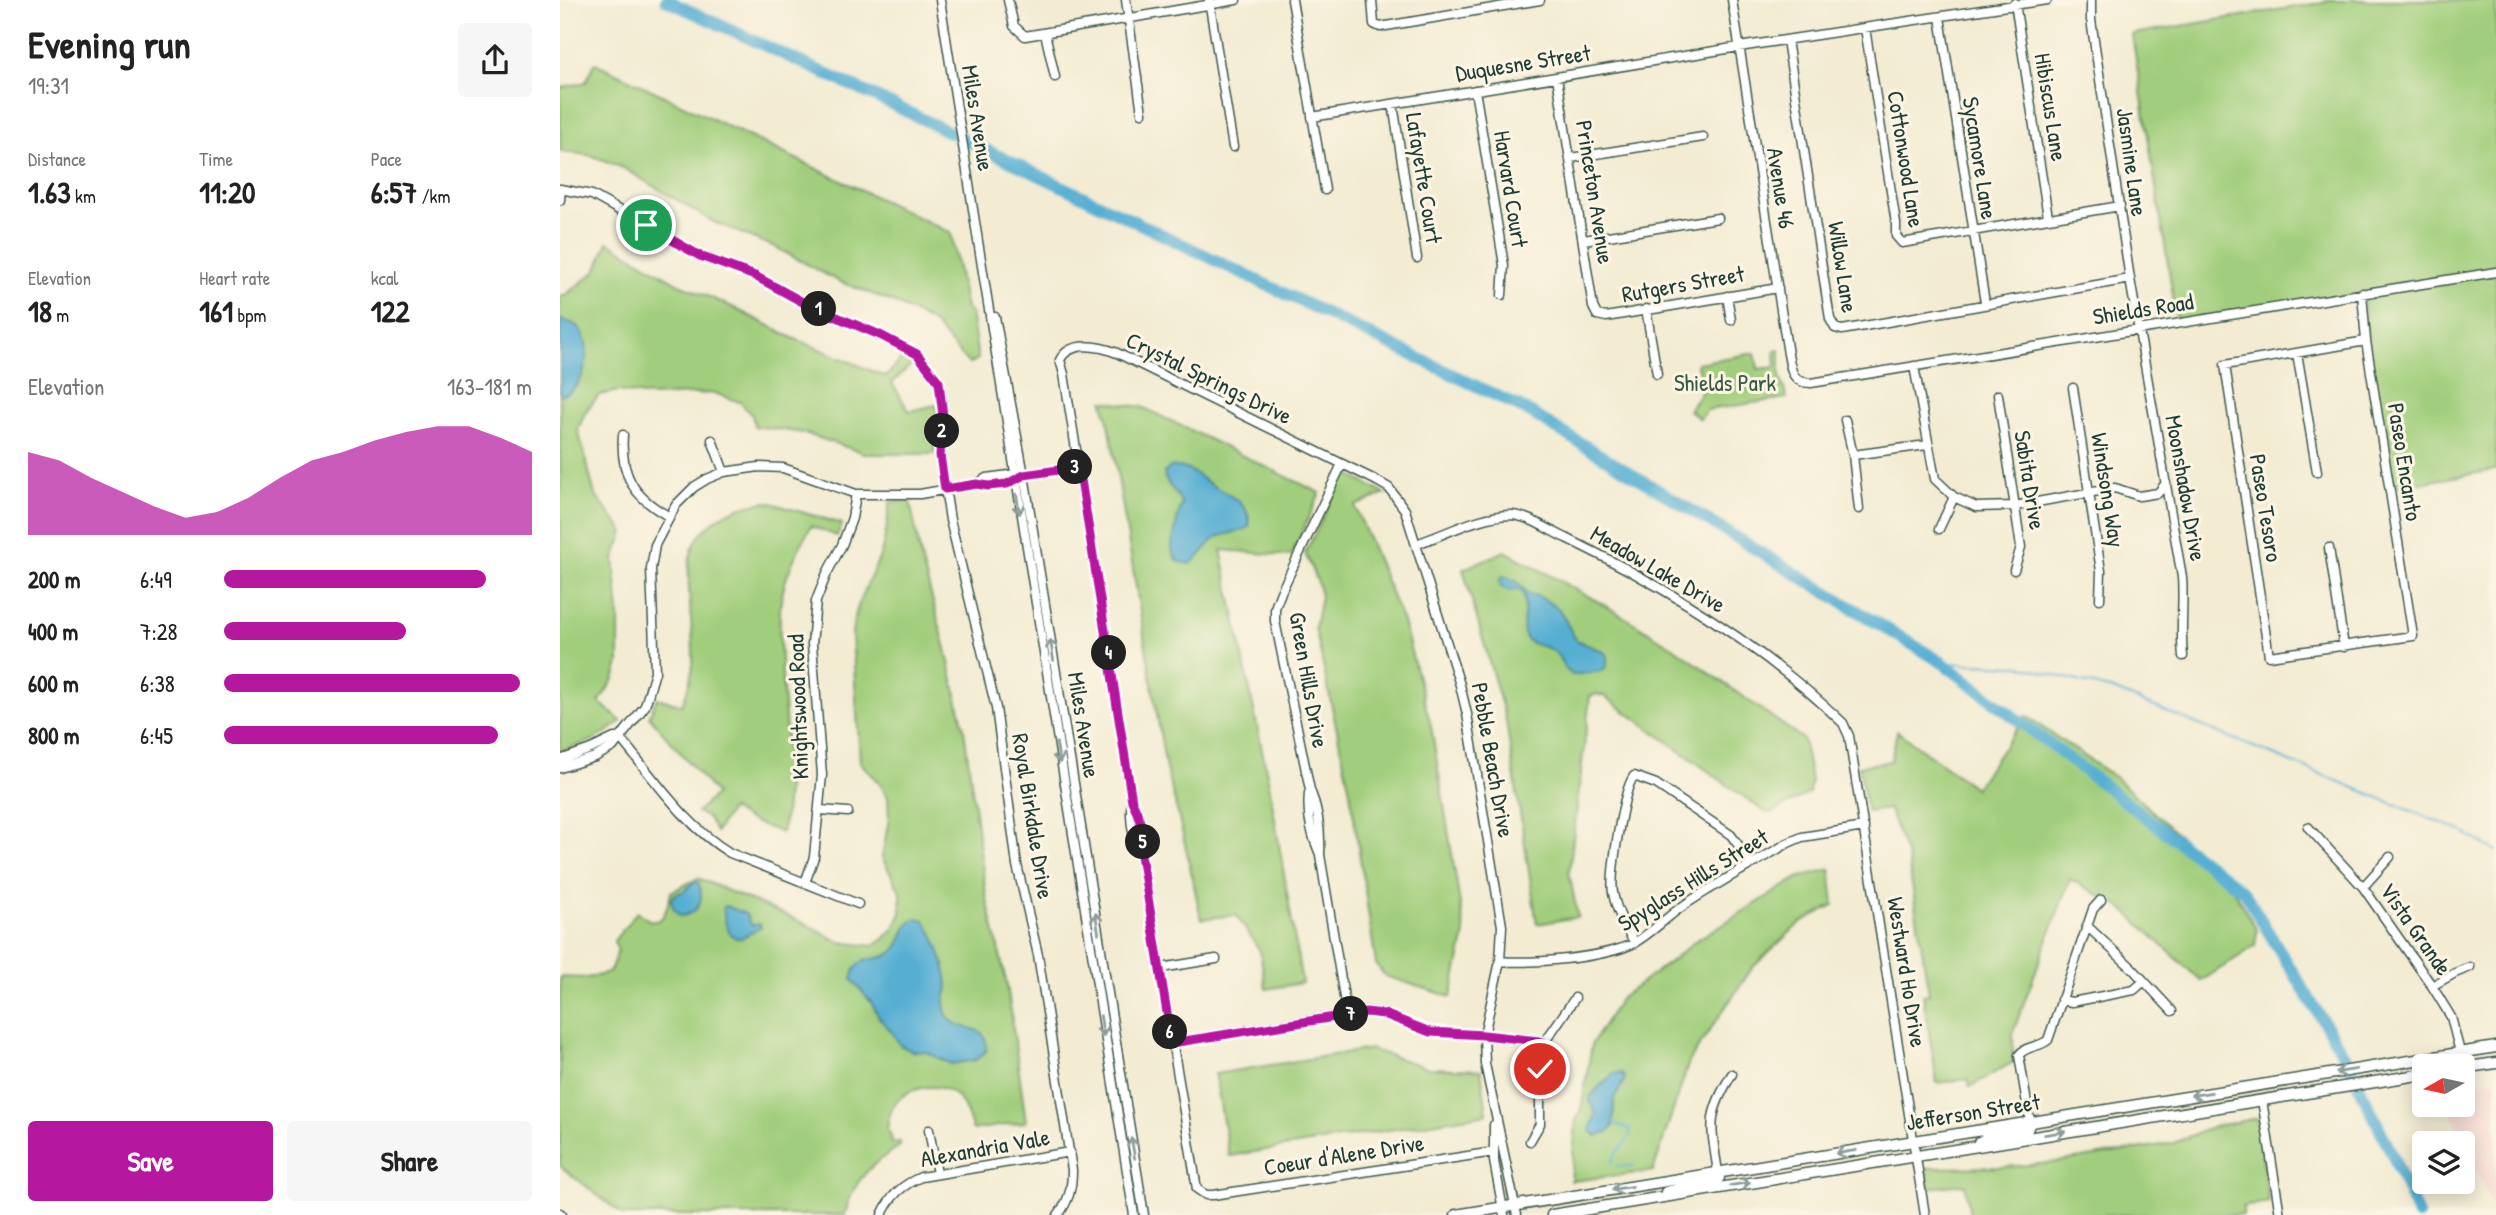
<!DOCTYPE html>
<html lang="en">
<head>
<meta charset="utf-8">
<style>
  body { margin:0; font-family:"Patrick Hand",sans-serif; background:#f6f6f6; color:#222; height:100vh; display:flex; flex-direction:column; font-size:26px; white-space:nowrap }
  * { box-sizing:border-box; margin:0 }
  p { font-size:23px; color:#767676 }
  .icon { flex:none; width:38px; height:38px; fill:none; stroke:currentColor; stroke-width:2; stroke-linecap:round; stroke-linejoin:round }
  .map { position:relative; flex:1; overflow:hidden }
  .details { display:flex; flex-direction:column; background:#fff; width:560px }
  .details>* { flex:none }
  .needle { width:46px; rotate:261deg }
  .fabs { position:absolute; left:1852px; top:1054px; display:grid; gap:14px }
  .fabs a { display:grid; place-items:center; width:63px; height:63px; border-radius:7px; background:#fff; box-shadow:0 4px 18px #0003; font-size:35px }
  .pin { position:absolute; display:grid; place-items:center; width:60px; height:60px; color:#fff; margin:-30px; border:4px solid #fff; border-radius:50%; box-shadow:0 2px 7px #0007 }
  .km { position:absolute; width:35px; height:35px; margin:-18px; border-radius:50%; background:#222; color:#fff; font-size:19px; line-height:35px; text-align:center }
  .round { display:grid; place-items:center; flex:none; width:74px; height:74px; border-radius:7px; background:#f6f6f6 }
  .overview { display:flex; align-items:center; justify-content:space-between; height:119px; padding:0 28px }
  h1 { font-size:38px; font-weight:800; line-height:52px }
  .figures { display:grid; grid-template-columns:repeat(3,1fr); gap:10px; height:119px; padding:7px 28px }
  .figures div { display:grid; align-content:center }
  .figures b { font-size:30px; font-weight:800 }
  .figures small { font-size:19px; font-weight:400 }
  .figures p { font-size:19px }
  .chart { height:196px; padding:14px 28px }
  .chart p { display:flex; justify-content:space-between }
  .chart svg { width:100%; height:126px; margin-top:7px; fill:#b5179e; opacity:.7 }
  .action { display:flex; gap:14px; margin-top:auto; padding:14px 28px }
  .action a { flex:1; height:80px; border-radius:7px; background:#b5179e; color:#fff; font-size:28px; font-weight:800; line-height:80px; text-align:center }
  .action a+a { background:#f6f6f6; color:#222 }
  ul { padding:0 28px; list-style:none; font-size:23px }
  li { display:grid; grid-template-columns:112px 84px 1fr; align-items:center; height:52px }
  li i { height:18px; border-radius:9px; background:#b5179e }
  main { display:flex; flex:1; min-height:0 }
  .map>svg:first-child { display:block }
</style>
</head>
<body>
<main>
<section class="details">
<div class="overview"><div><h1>Evening run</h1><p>19:31</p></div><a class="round"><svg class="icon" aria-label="share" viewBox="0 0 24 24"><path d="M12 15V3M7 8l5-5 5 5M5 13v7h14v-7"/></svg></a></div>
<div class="figures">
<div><p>Distance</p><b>1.63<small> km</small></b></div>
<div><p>Time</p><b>11:20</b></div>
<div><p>Pace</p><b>6:57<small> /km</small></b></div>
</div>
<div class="figures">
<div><p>Elevation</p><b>18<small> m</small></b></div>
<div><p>Heart rate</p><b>161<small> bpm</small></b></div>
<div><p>kcal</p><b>122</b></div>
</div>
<div class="chart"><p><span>Elevation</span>163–181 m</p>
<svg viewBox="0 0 160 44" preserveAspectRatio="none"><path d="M0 44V15L10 18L20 24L30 29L40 34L50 38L60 36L70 31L80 24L90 18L100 15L110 11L120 8L130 6L140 6L150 10L160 15V44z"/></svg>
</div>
<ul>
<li><b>200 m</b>6:49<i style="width:85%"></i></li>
<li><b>400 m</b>7:28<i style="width:59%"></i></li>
<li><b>600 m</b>6:38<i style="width:96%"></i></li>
<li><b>800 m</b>6:45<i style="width:89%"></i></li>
</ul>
<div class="action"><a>Save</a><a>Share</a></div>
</section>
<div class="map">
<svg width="1936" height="1215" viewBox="0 0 1936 1215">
  <rect width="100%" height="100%" fill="#fcf5e5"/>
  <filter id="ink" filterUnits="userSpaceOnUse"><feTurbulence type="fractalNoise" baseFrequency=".0143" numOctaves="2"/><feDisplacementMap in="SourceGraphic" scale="14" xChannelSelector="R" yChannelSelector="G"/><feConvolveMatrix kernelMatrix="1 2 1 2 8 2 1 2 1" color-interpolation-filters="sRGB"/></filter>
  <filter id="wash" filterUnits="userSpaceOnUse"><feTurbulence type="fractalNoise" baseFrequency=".00686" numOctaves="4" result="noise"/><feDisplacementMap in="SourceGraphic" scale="28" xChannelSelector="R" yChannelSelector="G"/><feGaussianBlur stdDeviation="1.57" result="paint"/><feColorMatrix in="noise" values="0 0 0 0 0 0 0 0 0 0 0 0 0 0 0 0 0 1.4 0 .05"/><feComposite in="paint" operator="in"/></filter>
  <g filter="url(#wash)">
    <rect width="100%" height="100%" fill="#f3ecd3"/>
    <path fill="#f7d0ce" d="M1936,1080V1215L1888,1104H1902V1085Z"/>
    <path fill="#a1ce7c" stroke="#608658" stroke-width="2" d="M1767,0H1936V470L1829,488L1802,293L1617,322L1572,34L1766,2Z
      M35,63L391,233L406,308L411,313L418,359L409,364L372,322L333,302L278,281L217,248L154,222L63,168L33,156L0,151V88L26,82Z
      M48,242L119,284L170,306L233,338L326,377L345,355L354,362L332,383L349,411L376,405L379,421L374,454H307L244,433L195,426L192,415L180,402L154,393L90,396L59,391L39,395L25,412L18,430L35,495L64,532L54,559L59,613V663L54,679L39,702L61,721C42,738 24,745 0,751V296H4L36,271Z
      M1220,349V376L1227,398L1147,410L1140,419L1129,410L1141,393L1137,363L1195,353L1198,369L1216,367L1215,350Z
      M543,401L582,407L760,493L731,556L661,550L709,784L742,983L706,989L700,951L676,915L641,919C631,869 620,818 606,769L550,429Z
      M790,475L825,494L795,506L843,622L871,726L905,934L891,997L825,976L816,964L790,791L755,628L761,596L757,580L745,553L782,479L784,476Z
      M350,501L362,562L386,649L404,729L426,895L447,985L466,1122L413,1130C408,1117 404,1100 391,1092C375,1082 345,1088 335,1104C329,1112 328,1121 327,1131L330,1133L332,1143L340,1142V1146C313,1162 291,1182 285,1215H63L0,1166V977L27,978L49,973L58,951L54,941L77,912C102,933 106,914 111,892L138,878L244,923L279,942L313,946L324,939L334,928L341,913V893L322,857L329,819L328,797L320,784L300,762L292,633C296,604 306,587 318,561C326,543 327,522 330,502Z
      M208,502L282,524L277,536L251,526C238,550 225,573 221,601C218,620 220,641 221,660C224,717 233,777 222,833L189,820L171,809L156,832L148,818L137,812L156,794L89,716L97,698L122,705C127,692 132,677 133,663C134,630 127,597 129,565C132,525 173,505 208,502Z
      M945,551L1048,607L1113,647L1243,739L1251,780L1249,793L1211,813L1205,812L1044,696L1036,694L1030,696L1009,873L1018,917L977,924L946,721L903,569Z
      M1466,716L1556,778L1667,880L1697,930L1695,946L1641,981L1562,908L1510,879L1453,1032V1062L1410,1087L1408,1079L1377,1083L1363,995L1369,994L1348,859L1329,809L1307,812L1299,766L1331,761L1337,731L1415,788Z
      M1270,869L1274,905L1240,923L1193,967L1137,1049L1129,1062L1093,1171L1011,1181L1016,1120L1021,1112L1032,1043L1061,998L1115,958L1135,941L1238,878Z
      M810,1049L868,1068L921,1070L927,1114L669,1156L655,1074Z
      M1697,1118L1709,1202L1683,1207V1215H1410L1405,1184L1369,1188L1366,1168L1445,1167L1491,1163L1614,1143L1652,1127Z"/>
    <path fill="#56afd3" stroke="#3a7684" stroke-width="2" d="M0,320C8,322 14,322 20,329C34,347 25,393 0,395Z
      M610,467C628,465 636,475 650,484C666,494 693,503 689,527C679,535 665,531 655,539C646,546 641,557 630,564L618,561C607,547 614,541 616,527C617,518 618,513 622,504C618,492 606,487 604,473Z
      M943,576L956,581L968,594L980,597L999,609L1016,640L1042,651L1047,655V666L1041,671L1013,675C1002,669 1003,661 996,653C988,644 967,648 964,633C961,619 968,607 963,593L956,589L950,591L941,587L939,581Z
      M135,881L138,882C145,898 140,914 120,916L114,909L111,900L114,895L124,891Z
      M166,906L186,914L191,925L200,924L201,927C196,930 185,936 181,938C167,941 164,917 163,907Z
      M355,919L364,920C374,931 388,972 388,987C387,994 383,1002 385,1009C392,1039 430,1016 426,1051L416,1060L391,1064L366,1052L351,1051L340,1045L332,1032L320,1019L311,1002L292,980C296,953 313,963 330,954C344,946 341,927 355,919Z
      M1054,1073H1062L1065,1079L1054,1100L1053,1127L1047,1132L1036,1136L1030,1129L1036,1114L1030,1102L1031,1095Z"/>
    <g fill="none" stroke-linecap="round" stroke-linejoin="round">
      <path stroke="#56afd3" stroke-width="2" d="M1383,663L1460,666L1553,690L1901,831L1936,851
        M1052,1163C1054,1151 1066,1146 1071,1132L1069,1129L1054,1123
        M1056,1166H1074"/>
      <path stroke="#56afd3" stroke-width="12" d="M106,0L327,102L966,410L1383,663L1684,892L1785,1057L1833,1156L1858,1215"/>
    </g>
  </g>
  <g filter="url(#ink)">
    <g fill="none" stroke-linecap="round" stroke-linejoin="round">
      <g stroke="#3f574c" stroke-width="11">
        <path id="minor" d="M380,0C444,405 507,810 574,1215
          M448,0L454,26L465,36L676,0
          M566,0L582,113
          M649,0L673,147
          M732,0L765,190
          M812,0L814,24L820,27L980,0
          M1172,0L1228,354C1231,370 1232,383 1251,383L1936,272
          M1531,0V20L1570,279L1622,577C1624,603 1620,629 1623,656
          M1455,3L1488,217
          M1380,17L1425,303
          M1305,28L1336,223V236L1342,243L1560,206
          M485,33L495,77
          M1227,40L1270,319L1275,328L1282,330L1570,279
          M997,77L1033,307L1037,315L1046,317L1218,288
          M915,90L944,265L942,295
          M833,104L857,258
          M752,117L1179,47L1487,0
          M1011,158L1143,137
          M0,189L32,195L140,256L195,276L248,305L320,335L357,354L379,382L383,416L380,455L390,520L436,708L457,865L478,955L512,1170C512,1188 509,1201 498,1215
          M0,200L1,189
          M1024,240L1158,218
          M1802,293L1806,341L1853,636L1709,656L1665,365L1806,341
          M1167,296L1171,320
          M1086,309L1097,374
          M435,317L464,475L584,1215
          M1737,353L1757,472
          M1354,366L1375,479L1394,497L1416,507L1455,506L1555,488L1579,496L1598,493L1606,483
          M1513,388L1541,571L1540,599
          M1438,395L1461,547L1454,570
          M1285,420L1293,455L1299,509
          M63,435C60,476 74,497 108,516
          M152,440L164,472
          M1293,455L1367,445
          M782,464L721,592L715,608V621L750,790C759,811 761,832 760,855L787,1015
          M417,484L426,478L457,474
          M1379,529L1394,497
          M856,544C887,534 919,515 952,515C969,516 990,531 1006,538C1105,586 1203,646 1283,723L1289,736L1365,1215
          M1769,548L1784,647
          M60,738C94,778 125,826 170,853L298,904
          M0,760L31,749L54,738H60
          M0,768L35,757L53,747L85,706L95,672L91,569L95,545L116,505L134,487L147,479L164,472L199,467L223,468L296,494H360L417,484L428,486L447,483L464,475L519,467
          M749,793C747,813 751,834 759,852
          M572,801C569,819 573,838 581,855L637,1189L646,1195H653L934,1152
          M260,810L288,812
          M1748,827L1803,887L1872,986L1891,1017L1904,1068
          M581,855C584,836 581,817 572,801L504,374L500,360C510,340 539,346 557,353L817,481L829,488L845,510L900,685L907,714L942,926L940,961L924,1035L925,1064L957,1215
          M245,883L254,857L262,775L252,644L256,601L267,573L282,545L292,518L296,494
          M1803,887L1830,857
          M1527,926L1572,968L1612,1011
          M1075,943C1066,929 1056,909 1053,893C1050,875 1063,789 1074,776L1096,784L1171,835L1192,864
          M940,961C972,964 1043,958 1072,944C1091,934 1105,918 1123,906C1157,883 1193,864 1228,843L1242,837L1304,827
          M601,968L656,959
          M1872,986L1895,973L1910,967
          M1501,1000L1512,1002L1574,990L1584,981
          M612,1043L806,1011L825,1014L869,1032L924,1035L978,1041L984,1043L986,1050L980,1069V1124L970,1141
          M984,1043L1015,998
          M1702,1100L1720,1215
          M1470,1122L1459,1055C1466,1045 1479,1048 1488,1040L1533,909L1541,900
          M934,1125V1161L944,1215
          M369,1130L377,1174
          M1158,1172C1151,1126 1146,1116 1172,1074
          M0,1213L2,1215
          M322,1215C330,1196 342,1185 361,1177L510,1152"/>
      </g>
      <g stroke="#3f574c" stroke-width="13">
        <path id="major" d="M1902,1068L1936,1063
          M1419,1142L1433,1136L1467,1130L1470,1122
          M1106,1192L1156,1180L1159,1178L1158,1172
          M896,1215L1936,1047
          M992,1215L1864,1074"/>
      </g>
      <use href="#minor" stroke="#fff" stroke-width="8"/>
      <use href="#major" stroke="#fff" stroke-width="10"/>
    </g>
    <defs><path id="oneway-shaft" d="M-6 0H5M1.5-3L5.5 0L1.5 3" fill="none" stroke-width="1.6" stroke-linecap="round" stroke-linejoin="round" transform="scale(1.75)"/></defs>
    <g stroke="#8f9e9a">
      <use href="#oneway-shaft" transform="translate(458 504) rotate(81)"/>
      <use href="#oneway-shaft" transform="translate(492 650) rotate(-99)"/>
      <use href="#oneway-shaft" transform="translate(498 753) rotate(81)"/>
      <use href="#oneway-shaft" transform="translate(537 923) rotate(-99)"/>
      <use href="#oneway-shaft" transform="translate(542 1026) rotate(81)"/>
      <use href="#oneway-shaft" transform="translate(1786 1071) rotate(171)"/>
      <use href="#oneway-shaft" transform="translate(1641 1094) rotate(171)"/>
      <use href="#oneway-shaft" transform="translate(1495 1133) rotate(-9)"/>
      <use href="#oneway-shaft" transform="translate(573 1148) rotate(-99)"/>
      <use href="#oneway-shaft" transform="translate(1286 1152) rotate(171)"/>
      <use href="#oneway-shaft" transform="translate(1180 1184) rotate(-9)"/>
      <use href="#oneway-shaft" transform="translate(1062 1188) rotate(171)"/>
    </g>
  </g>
  <g fill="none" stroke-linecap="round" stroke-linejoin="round" filter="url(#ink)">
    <g stroke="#fff" stroke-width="14">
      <path id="route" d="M86,225L140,256L195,276L248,305L320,335L357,354L379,382L383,416L380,455L385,489L417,484L428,486L447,484L464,475L519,467L572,801C581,818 584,836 581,855L612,1043L806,1012L824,1014L870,1032L924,1035L978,1041L984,1043L986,1050L980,1069"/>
    </g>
    <use href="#route" stroke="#b5179e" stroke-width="9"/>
  </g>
  <g text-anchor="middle" stroke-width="6" stroke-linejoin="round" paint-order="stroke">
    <g font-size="23" fill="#1f3d34" stroke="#fcf5e5">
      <text transform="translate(963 63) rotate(-9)" y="8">Duquesne Street</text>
      <text transform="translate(1491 107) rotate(81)" y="8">Hibiscus Lane</text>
      <text transform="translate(418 118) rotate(81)" y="8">Miles Avenue</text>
      <text transform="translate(1420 158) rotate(81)" y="8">Sycamore Lane</text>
      <text transform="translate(1346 159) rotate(81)" y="8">Cottonwood Lane</text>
      <text transform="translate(1572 162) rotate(82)" y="8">Jasmine Lane</text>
      <text transform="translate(864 178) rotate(81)" y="8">Lafayette Court</text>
      <text transform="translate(1221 188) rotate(81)" y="8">Avenue 46</text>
      <text transform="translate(951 189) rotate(81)" y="8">Harvard Court</text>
      <text transform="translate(1035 192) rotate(81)" y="8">Princeton Avenue</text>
      <text transform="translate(1283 267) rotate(81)" y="8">Willow Lane</text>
      <text transform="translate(1123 284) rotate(-10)" y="8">Rutgers Street</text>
      <text transform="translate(1583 309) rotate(-9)" y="8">Shields Road</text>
      <text transform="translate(649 378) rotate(26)" y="8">Crystal Springs Drive</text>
      <text transform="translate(1845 462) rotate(81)" y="8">Paseo Encanto</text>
      <text transform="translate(1470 480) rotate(81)" y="8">Sabita Drive</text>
      <text transform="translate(1626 488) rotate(80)" y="8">Moonshadow Drive</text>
      <text transform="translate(1548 490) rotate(81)" y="8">Windsong Way</text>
      <text transform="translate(1706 508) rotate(81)" y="8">Paseo Tesoro</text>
      <text transform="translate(1098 569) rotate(30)" y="8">Meadow Lake Drive</text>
      <text transform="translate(749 680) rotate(80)" y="8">Green Hills Drive</text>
      <text transform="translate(238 707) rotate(-92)" y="8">Knightswood Road</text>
      <text transform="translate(524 725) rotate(81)" y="8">Miles Avenue</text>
      <text transform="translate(933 760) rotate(80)" y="8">Pebble Beach Drive</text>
      <text transform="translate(473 816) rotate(81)" y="8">Royal Birkdale Drive</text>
      <text transform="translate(1133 880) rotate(-32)" y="8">Spyglass Hills Street</text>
      <text transform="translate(1856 929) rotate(55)" y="8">Vista Grande</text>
      <text transform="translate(1347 972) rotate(81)" y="8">Westward Ho Drive</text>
      <text transform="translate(1413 1112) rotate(-9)" y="8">Jefferson Street</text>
      <text transform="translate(425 1148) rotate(-10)" y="8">Alexandria Vale</text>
      <text transform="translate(784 1155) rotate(-9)" y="8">Coeur d'Alene Drive</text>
    </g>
    <g font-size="23" fill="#395a42" stroke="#fcf5e5">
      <text x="1165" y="391">Shields Park</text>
    </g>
  </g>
</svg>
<div class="fabs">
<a><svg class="needle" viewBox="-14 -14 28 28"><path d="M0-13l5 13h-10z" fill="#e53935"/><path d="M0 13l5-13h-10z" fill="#767676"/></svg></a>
<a><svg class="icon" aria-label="layers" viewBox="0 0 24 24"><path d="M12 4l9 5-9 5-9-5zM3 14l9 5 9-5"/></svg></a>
</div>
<div class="pin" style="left:86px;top:225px;background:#1e9e55"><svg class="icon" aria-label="arrive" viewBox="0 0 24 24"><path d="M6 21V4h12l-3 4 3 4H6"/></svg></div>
<div class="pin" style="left:980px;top:1069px;background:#d93025"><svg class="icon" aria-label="check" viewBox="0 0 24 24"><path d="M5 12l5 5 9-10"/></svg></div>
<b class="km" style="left:259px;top:309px">1</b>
<b class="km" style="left:382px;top:431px">2</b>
<b class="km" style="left:515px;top:467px">3</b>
<b class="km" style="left:549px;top:653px">4</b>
<b class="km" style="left:583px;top:842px">5</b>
<b class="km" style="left:610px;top:1032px">6</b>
<b class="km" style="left:791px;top:1014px">7</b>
</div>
</main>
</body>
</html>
